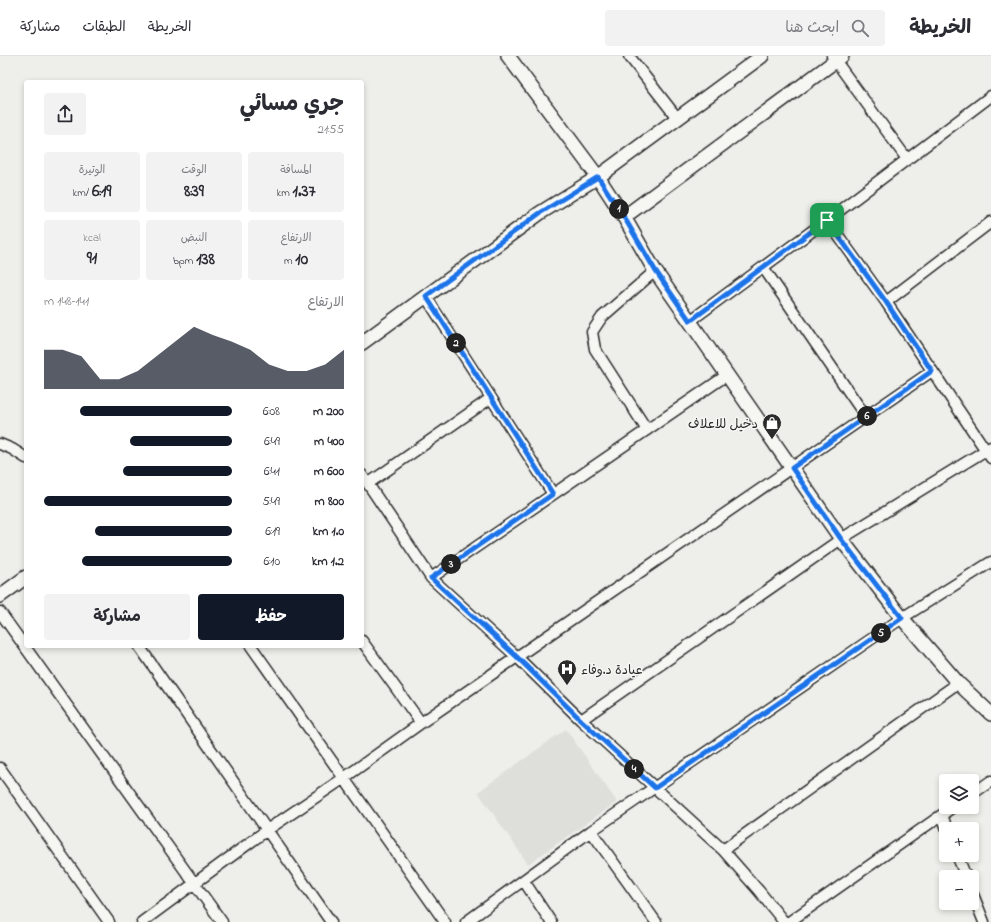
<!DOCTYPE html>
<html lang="ar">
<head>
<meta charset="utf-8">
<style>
  body { margin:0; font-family:"Indie Flower","Playpen Sans Arabic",sans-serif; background:#f2f2f3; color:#2b2b33; direction:rtl; height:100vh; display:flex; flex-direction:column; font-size:15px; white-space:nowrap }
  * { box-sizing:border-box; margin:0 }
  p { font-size:13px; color:#7c7c81 }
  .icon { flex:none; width:22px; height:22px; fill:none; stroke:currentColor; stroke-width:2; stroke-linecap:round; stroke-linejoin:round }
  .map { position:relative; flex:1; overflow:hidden; direction:ltr }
  .sheet { position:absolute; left:24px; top:24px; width:340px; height:568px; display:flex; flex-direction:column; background:#fff; border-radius:4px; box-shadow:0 2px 6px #0003; direction:rtl }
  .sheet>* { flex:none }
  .fabs { position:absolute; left:939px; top:718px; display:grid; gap:8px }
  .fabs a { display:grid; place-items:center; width:40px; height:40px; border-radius:4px; background:#fff; box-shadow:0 2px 6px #0003; font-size:20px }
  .pin { position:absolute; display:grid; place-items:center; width:34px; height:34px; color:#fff; margin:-17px; border-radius:8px; box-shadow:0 2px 6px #0006 }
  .km { position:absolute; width:20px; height:20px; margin:-10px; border-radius:50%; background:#222; color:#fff; font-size:11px; line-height:20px; text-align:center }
  .round { display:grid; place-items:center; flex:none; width:42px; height:42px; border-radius:4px; background:#f2f2f3 }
  .headline { display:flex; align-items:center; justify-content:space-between; height:68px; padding:0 20px }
  h1 { font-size:22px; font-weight:700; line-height:30px }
  .stats { display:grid; grid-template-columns:repeat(3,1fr); gap:6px; height:68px; padding:4px 20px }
  .stats div { display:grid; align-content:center; border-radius:4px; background:#f2f2f3; text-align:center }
  .stats b { font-size:17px; font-weight:700 }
  .stats small { font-size:11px; font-weight:400 }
  .stats p { font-size:11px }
  .chart { height:112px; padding:8px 20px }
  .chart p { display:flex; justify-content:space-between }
  .chart svg { width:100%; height:72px; margin-top:4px; fill:#111827; opacity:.7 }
  .primary-button { display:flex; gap:8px; margin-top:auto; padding:8px 20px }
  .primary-button a { flex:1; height:46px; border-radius:4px; background:#111827; color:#fff; font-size:16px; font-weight:700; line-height:46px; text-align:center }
  .primary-button a+a { background:#f2f2f3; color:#2b2b33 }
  ul { padding:0 20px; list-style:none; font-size:13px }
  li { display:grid; grid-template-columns:64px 48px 1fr; align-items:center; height:30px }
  li i { height:10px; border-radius:5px; background:#111827 }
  header { display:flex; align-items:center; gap:24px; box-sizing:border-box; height:56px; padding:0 20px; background:#fff; border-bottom:1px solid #e1e1e2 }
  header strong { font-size:19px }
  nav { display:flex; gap:22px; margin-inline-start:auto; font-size:14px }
  .search { width:280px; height:36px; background:#f2f2f3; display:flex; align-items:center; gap:10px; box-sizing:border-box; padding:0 14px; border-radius:4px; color:#7c7c81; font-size:15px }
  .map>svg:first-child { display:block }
</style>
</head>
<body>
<header>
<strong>الخريطة</strong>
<div class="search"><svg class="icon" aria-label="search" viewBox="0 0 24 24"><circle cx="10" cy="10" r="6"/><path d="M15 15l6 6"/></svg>ابحث هنا</div>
<nav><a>الخريطة</a><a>الطبقات</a><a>مشاركة</a></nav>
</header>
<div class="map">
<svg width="991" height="866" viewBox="0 0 991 866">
  <rect width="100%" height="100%" fill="#eeeeea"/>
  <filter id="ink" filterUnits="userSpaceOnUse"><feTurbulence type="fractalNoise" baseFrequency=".025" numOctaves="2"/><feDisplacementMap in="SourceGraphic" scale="8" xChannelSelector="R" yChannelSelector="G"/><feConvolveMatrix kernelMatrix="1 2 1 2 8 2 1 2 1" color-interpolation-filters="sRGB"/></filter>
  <g filter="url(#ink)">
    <path fill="#dededb" d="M566,673L617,746L528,808L478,736Z"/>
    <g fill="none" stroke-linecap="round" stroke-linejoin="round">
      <g stroke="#2b2b2b" stroke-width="13">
        <path id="minor" d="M629,0L678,63
          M832,0L907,103
          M827,164L886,246L991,402
          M763,211L866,361
          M426,241L553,438
          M886,246L991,166
          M690,265L827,164L991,40
          M647,374L595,293L592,276L602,261L655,215
          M0,388L12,393L26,402
          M362,419L431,522L517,601L581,664L723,794L759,835L784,866
          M369,427L491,342
          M431,522L727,319
          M0,556L222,866
          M362,585L421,667
          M139,590L331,866
          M251,590L445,866
          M581,664L841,483L991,391
          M0,712L109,866
          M972,738L991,725
          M942,759L947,773
          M591,775L656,866
          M723,794L958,627
          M957,799L966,821
          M524,825L551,866
          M972,836L984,866
          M142,866L267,774L344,722L421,667L932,315
          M466,866L591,775L902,562L991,506
          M789,866L953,751"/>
      </g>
      <g stroke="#2b2b2b" stroke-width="16">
        <path id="tertiary" d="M508,0L598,121L624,161L655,215L841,483L902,562L958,627L991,658
          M624,161L842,0
          M362,287L540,157L598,121L762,0
          M0,540L26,521"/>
      </g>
      <use href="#minor" stroke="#f6f6f2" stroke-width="10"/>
      <use href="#tertiary" stroke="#f6f6f2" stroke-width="13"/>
    </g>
  </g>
  <g fill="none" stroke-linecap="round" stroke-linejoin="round" filter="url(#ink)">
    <g stroke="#fff" stroke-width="8">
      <path id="route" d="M598,121L624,161L655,214L690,265L827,164L886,246L932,315L792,412L841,483L902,562L655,732L581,664L517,601L431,522L553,438L426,240L540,157Z"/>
    </g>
    <use href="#route" stroke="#1a73e8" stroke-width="5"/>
  </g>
  <defs>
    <g id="shop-pin" transform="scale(1)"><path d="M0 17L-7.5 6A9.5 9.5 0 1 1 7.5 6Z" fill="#2b2b2b" stroke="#f6f6f2"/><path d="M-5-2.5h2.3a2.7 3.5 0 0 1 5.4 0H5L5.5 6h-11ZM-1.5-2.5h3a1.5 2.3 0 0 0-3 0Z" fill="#fff"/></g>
    <g id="hospital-pin" transform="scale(1)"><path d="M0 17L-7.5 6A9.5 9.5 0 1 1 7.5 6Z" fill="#2b2b2b" stroke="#f6f6f2"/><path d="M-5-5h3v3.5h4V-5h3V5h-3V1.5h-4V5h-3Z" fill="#fff"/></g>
  </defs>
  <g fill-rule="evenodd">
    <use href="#shop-pin" x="772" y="367"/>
    <use href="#hospital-pin" x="567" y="613"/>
  </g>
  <g text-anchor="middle" stroke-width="3" stroke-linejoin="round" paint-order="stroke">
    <g font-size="13" fill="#2b2b2b" stroke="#f6f6f2" text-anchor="end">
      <text x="758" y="372">دخيل للاعلاف</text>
      <text x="581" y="618" text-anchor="start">عيادة د.وفاء</text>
    </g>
  </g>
</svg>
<div class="fabs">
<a><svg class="icon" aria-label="layers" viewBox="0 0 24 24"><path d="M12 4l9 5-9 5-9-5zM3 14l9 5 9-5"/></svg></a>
<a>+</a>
<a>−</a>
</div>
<div class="pin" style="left:827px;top:164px;background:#1e9e55"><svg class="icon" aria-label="arrive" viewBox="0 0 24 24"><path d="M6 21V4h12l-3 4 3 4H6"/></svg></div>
<b class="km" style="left:619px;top:153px">1</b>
<b class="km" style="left:456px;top:287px">2</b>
<b class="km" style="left:451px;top:508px">3</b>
<b class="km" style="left:634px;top:713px">4</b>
<b class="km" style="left:881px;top:577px">5</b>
<b class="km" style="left:867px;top:360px">6</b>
<section class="sheet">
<div class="headline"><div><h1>جري مسائي</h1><p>21:55</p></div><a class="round"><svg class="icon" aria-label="share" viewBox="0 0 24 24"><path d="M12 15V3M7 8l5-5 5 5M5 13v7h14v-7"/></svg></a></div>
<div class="stats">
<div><p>المسافة</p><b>1.37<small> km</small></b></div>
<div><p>الوقت</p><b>8:39</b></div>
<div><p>الوتيرة</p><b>6:19<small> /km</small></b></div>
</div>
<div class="stats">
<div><p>الارتفاع</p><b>10<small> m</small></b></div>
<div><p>النبض</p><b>138<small> bpm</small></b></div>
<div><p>kcal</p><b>91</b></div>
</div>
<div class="chart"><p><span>الارتفاع</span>141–148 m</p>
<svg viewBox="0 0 160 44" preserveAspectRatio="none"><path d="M0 44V20L10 20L20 24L30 38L40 38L50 33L60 24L70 15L80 6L90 11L100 15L110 20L120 29L130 33L140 33L150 29L160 20V44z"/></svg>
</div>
<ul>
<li><b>200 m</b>6:08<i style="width:81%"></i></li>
<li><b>400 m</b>6:49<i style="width:54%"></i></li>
<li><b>600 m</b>6:41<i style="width:58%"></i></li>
<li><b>800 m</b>5:49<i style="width:100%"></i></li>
<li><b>1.0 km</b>6:19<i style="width:73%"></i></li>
<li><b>1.2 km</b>6:10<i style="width:80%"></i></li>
</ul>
<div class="primary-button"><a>حفظ</a><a>مشاركة</a></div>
</section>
</div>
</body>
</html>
